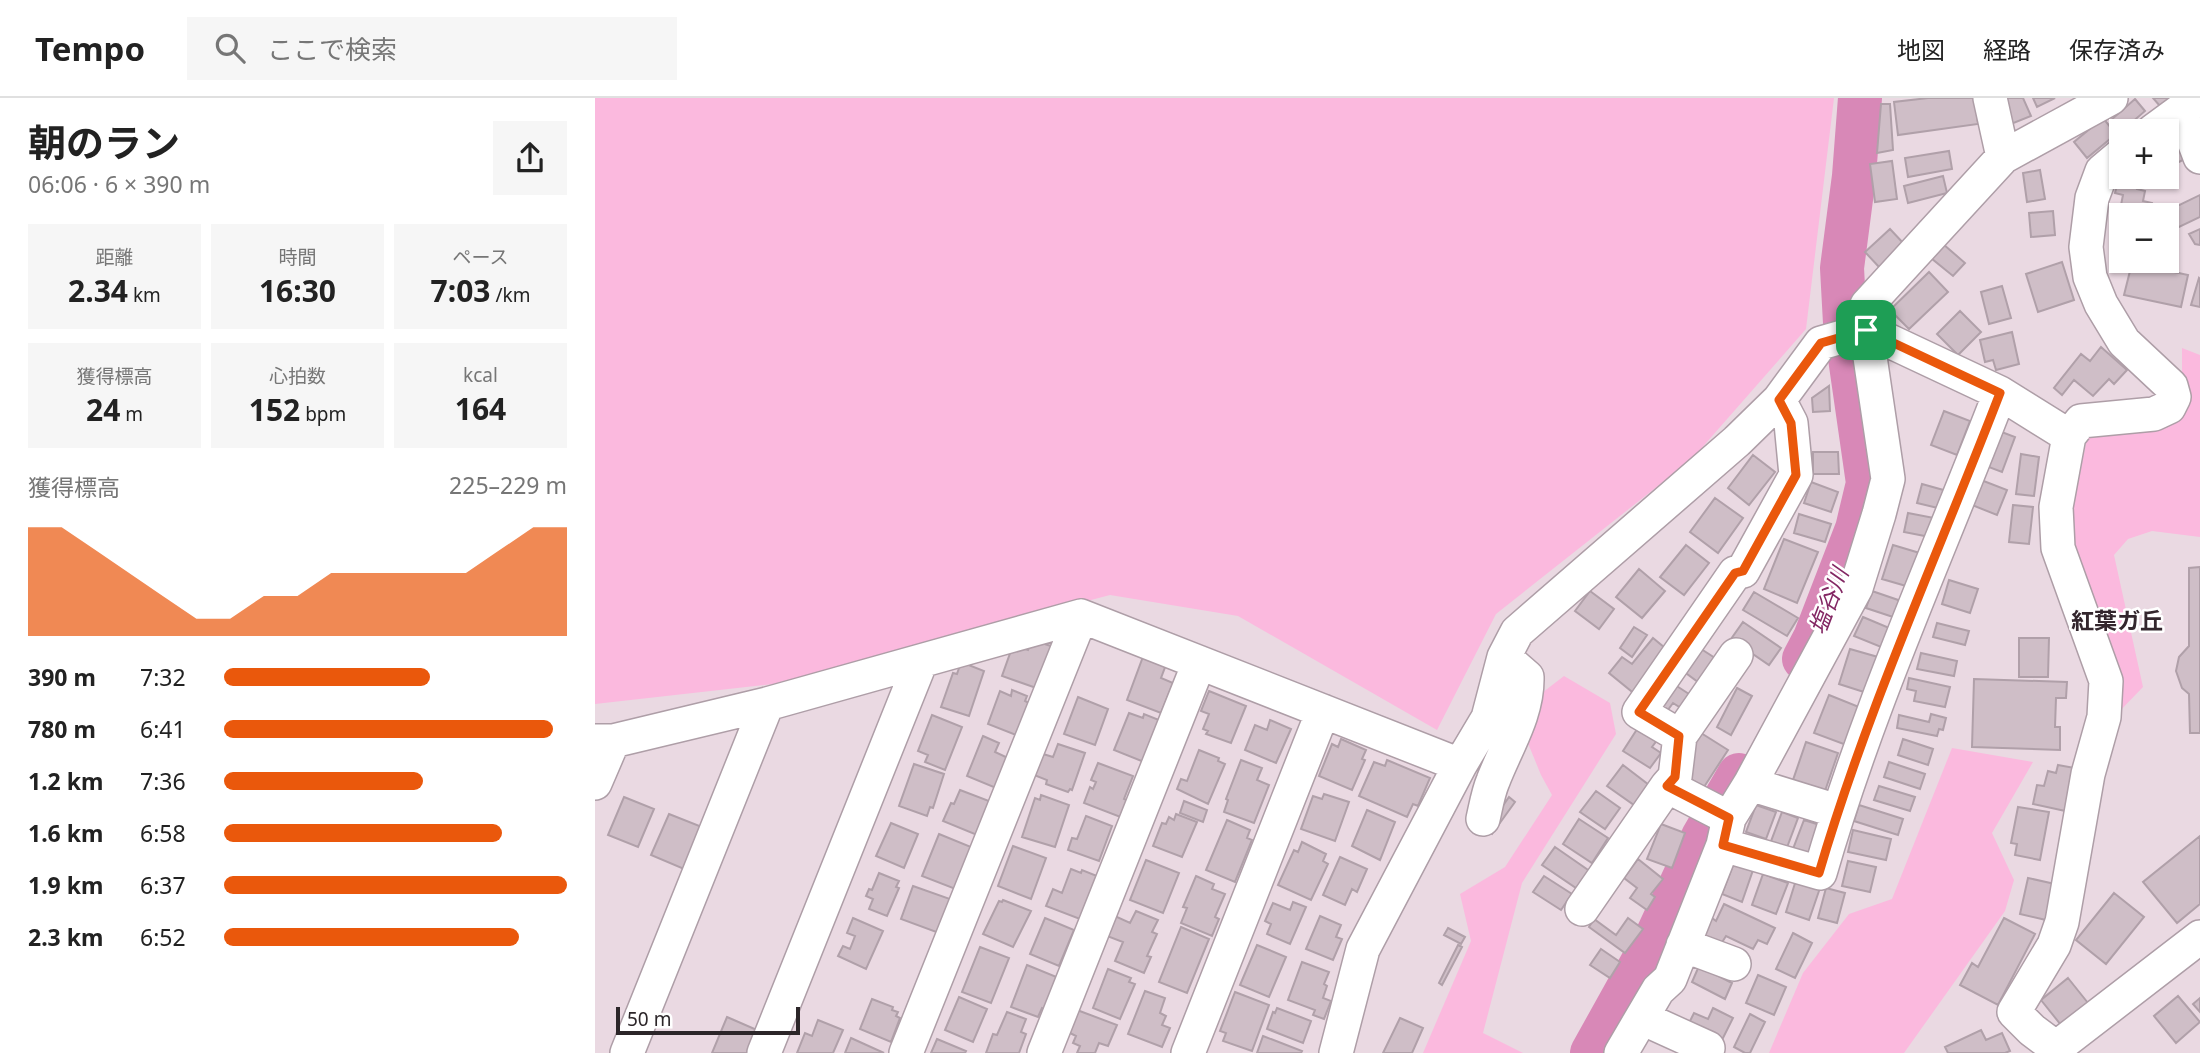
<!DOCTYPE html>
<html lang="ja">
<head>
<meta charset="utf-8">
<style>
  body { margin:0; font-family:"Noto Sans","Noto Sans JP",sans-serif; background:#f6f6f6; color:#222; height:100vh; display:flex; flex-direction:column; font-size:26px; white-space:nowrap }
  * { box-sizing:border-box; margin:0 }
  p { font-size:23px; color:#767676 }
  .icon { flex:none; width:38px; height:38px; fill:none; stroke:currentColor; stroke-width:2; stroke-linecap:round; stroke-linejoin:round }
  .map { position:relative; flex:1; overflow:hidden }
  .sheet { display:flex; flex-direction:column; background:#fff; width:595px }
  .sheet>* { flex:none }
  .controls { position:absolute; left:1514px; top:21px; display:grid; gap:14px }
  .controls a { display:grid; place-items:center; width:70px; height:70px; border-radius:0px; background:#fff; box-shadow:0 2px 5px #0004; font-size:35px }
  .scale { position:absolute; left:21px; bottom:18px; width:184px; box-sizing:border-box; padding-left:7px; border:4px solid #2c2629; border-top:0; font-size:19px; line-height:24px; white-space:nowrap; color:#2c2629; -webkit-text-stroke:5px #fff; paint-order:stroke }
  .pin { position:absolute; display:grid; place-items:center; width:60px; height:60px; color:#fff; margin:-30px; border-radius:14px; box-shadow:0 4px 10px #0006 }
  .round { display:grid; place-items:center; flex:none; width:74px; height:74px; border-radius:0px; background:#f6f6f6 }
  .headline { display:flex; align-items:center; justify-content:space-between; height:119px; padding:0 28px }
  h1 { font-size:38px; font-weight:700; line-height:52px }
  .metrics { display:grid; grid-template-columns:repeat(3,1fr); gap:10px; height:119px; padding:7px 28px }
  .metrics div { display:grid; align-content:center; border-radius:0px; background:#f6f6f6; text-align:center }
  .metrics b { font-size:30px; font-weight:700 }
  .metrics small { font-size:19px; font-weight:400 }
  .metrics p { font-size:19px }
  .chart { height:196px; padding:14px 28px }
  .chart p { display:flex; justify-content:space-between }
  .chart svg { width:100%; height:126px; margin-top:7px; fill:#ea580c; opacity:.7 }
  ul { padding:0 28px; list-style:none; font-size:23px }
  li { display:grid; grid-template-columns:112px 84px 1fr; align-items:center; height:52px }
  li i { height:18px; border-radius:9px; background:#ea580c }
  header { display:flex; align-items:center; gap:42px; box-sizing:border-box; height:98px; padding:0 35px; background:#fff; border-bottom:2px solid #e0e0e0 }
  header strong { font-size:33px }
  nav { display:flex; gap:38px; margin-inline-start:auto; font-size:24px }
  .search { width:490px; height:63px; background:#f6f6f6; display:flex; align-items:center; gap:18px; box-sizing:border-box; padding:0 24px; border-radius:0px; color:#767676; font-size:26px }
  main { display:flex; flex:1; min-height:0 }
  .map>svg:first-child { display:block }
</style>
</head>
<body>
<header>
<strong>Tempo</strong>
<div class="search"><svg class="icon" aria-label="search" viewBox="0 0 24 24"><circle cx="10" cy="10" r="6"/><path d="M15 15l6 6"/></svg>ここで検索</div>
<nav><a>地図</a><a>経路</a><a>保存済み</a></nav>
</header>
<main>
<section class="sheet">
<div class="headline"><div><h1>朝のラン</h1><p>06:06 · 6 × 390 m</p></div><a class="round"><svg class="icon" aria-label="share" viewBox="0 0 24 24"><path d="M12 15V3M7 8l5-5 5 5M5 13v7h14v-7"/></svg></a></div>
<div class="metrics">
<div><p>距離</p><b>2.34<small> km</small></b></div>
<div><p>時間</p><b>16:30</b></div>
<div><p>ペース</p><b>7:03<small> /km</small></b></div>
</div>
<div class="metrics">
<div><p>獲得標高</p><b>24<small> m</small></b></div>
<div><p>心拍数</p><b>152<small> bpm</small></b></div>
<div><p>kcal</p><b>164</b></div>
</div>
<div class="chart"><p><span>獲得標高</span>225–229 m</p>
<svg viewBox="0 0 160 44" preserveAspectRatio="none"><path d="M0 44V6L10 6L20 14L30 22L40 30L50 38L60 38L70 30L80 30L90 22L100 22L110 22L120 22L130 22L140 14L150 6L160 6V44z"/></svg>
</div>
<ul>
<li><b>390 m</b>7:32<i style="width:60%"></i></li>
<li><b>780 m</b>6:41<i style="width:96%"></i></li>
<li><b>1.2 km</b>7:36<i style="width:58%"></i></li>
<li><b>1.6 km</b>6:58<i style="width:81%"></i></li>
<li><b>1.9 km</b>6:37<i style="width:100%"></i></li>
<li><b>2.3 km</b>6:52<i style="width:86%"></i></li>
</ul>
</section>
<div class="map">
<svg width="1605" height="955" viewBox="0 0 1605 955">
  <rect width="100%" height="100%" fill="#ead9e2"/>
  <path fill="#fbb9de" d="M0,0H1239L1211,231L1097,361L901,516L842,632L643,518L515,497L178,586L0,606Z
    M1587,250L1605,257V439L1557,433L1533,441L1519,457L1548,589L1520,618L1482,488L1476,419L1493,336L1587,294Z
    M969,578L1015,605L1021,636L927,785L888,935L928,955H828L876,843L865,796L910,769L957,697L946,677L928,633L943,598Z
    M1357,650L1438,664L1397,735L1419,782L1410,813L1309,955H1174L1208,875L1254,816L1297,801Z"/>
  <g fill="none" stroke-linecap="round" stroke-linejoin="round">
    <path stroke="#d888b7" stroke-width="44" d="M1209,561L1220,540L1262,431L1273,385L1250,225L1247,170L1259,78L1265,0
      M997,955L1061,840L1108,739L1144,677"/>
  </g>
  <path fill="#cfbec7" stroke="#b0a0a9" stroke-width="2" d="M1333,0H1380L1383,26L1303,37L1299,4Z
    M1405,0H1428L1436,18L1416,26Z
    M1438,0H1460L1442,9Z
    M1558,0H1575L1565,8Z
    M1540,1L1550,13L1527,33L1516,22Z
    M1286,6H1295L1298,52L1282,55Z
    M1508,20L1521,36L1492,60L1479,44Z
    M1583,41L1592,60L1572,70V47Z
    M1354,53L1357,71L1313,79L1310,60Z
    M1297,63L1302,101L1280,104L1275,66Z
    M1445,72L1450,101L1432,104L1428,75Z
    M1525,75L1526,79L1544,80L1542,91L1550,93L1548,103L1557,105L1556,114L1526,107L1528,97L1520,95Z
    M1348,78L1352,95L1313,105L1309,88Z
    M1605,97V119L1582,130L1574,112Z
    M1458,113L1460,137L1436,139L1434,115Z
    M1295,131L1310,147L1285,170L1270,154Z
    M1605,131V147L1600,146L1594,136Z
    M1348,146L1370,165L1358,178L1336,160Z
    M1467,164L1479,202L1443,214L1431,176Z
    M1537,165L1593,177L1586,209L1529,197Z
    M1334,174L1353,194L1314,231L1295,212Z
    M1604,180L1605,181V209L1596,207Z
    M1407,188L1416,220L1394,226L1386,194Z
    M1365,213L1386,234L1363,257L1342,236Z
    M1417,234L1424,266L1401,272L1398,262L1390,264L1385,242Z
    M1506,249L1532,272L1519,286L1514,281L1498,298L1479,282L1467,297L1459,290L1486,256L1495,263Z
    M1234,288L1235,313L1218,314L1217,300Z
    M1349,313L1375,323L1362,357L1336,347Z
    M1404,333L1420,339L1407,374L1391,368Z
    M1218,354H1243L1244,376H1218Z
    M1426,356L1444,359L1439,398L1421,396Z
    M1158,357L1180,374L1154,407L1133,390Z
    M1386,382L1412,392L1402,417L1377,407Z
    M1216,384L1243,394L1236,414L1209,405Z
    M1327,386L1352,393L1347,411L1322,405Z
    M1120,400L1148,420L1123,455L1095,434Z
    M1418,407L1438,409L1434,446L1414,444Z
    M1313,415L1339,420L1335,439L1309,434Z
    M1204,416L1236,426L1230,444L1199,435Z
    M1189,441L1223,454L1202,505L1169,491Z
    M1091,447L1114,465L1089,497L1065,479Z
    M1298,447L1328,456L1318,490L1287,481Z
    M1605,469V635H1595L1594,596L1587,590L1581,573L1584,559L1594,548V470Z
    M1044,471L1070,493L1047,520L1021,499Z
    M1354,482L1383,491L1375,515L1347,506Z
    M995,493L1019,511L1004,531L980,513Z
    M1277,493L1309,504L1304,521L1271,510Z
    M1159,494L1203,520L1192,538L1148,512Z
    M1268,519L1299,532L1291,551L1259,538Z
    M1148,524L1186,550L1174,567L1136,541Z
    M1342,525L1374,533L1370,547L1338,539Z
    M1039,529L1052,537L1037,559L1025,550Z
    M1058,540L1076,555L1041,597L1014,575L1027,559L1037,566Z
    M1424,540H1454L1453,579H1424Z
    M437,542L459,549L444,591L407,578L418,547L433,552Z
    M1100,547L1120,560L1103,584L1084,570Z
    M1255,551L1283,559L1272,595L1244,586Z
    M1326,555L1362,563L1359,578L1322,571Z
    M549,556L572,564L566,580L578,585L566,615L532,602Z
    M366,564L389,573L374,618L346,609L358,575L362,576Z
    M1314,580L1355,589L1350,609L1319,603L1321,593L1312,591Z
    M1379,581L1472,584L1471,600H1461L1460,629H1465V652L1377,649Z
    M1074,583L1094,596L1086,610L1078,605L1070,616L1061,611Z
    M1142,590L1157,598L1136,637L1122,629Z
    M417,592L432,598L430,603L434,605L421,637L393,626L405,593L416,598Z
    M614,593L651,608L636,645L611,636L613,633L608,631L614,616L606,613Z
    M1234,597L1269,611L1254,648L1219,635Z
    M483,599L513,611L500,647L469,636Z
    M534,615L548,620L549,616L569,624L549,664L519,652Z
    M1336,616L1351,620L1348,632L1344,631L1342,638L1302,630L1304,617L1334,624Z
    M337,617L367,629L350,672L330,664L333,657L323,653Z
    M675,622L696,631L681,665L650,652L660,627L672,632Z
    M1046,625L1066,637L1057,649L1066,655L1055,670L1028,653Z
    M1106,635L1133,652L1109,689L1089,677L1092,661Z
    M388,638L404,645L400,654L413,660L401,690L372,678Z
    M746,641L771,652L767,661L770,662L757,692L724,678L737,646L743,649Z
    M1308,641L1338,651L1333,667L1303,657Z
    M1211,644L1243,655L1230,693L1198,682Z
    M463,646L490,655L477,692L475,691L473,694L451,686L452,682L439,677L448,656L458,659Z
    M604,652L624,660L623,663L630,666L613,706L582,691L586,681L592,683Z
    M646,662L667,670L662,682L674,687L659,725L629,714L633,702L631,701Z
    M792,662L835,680L823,708L818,706L812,719L764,698L779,664L790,668Z
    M1294,664L1330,676L1325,691L1289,679Z
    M503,665L538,678L529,701L534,703L528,720L489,705L495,689L498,691L501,684L496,682Z
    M319,666L349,676L338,710L335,709L332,718L304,708Z
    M1028,667L1054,687L1039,707L1012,688Z
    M1463,667L1485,671L1475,714L1438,706L1442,687L1449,688L1453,673L1461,675Z
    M1284,688L1320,699L1315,713L1279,702Z
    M365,692L394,703L382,737L348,723L356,705L359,706Z
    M1001,693L1025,710L1010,731L985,714Z
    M729,696L754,704L740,743L706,731L718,698L727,701Z
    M446,697L474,707L460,749L427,739L440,700L445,702Z
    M29,699L59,711L43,749L13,737Z
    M914,699L920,704L897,736L891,732Z
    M589,703L612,712L608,724L585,715Z
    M1161,707L1181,714L1171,741L1151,734Z
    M1264,707L1308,721L1303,737L1259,723Z
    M1423,709L1454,714L1445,762L1420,757L1422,746L1416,745Z
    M772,712L800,724L785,762L757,748Z
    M1187,714L1203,720L1191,752L1175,746Z
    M74,716L107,729L89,771L56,757Z
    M581,716L602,724L587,759L558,748L567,725L571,726L574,719L579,722Z
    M491,718L517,728L504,763L473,752L477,740L482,741Z
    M984,721L1013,740L997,765L968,746Z
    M632,722L655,732L652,740L657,742L640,784L611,772Z
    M1209,722L1228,728L1218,758L1198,751Z
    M296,725L323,736L309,770L281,758Z
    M1066,726L1090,735L1077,770L1052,761Z
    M1258,732L1296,741L1291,762L1253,754Z
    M344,736L376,749L363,792L327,778Z
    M1605,738V806L1582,825L1548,784Z
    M707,744L731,756L728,763L733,766L716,802L683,787L699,752L703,754Z
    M418,748L451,760L436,801L403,788Z
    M960,749L996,774L984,792L947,767Z
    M745,759L772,771L762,794L757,791L750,807L728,797Z
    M1043,761L1068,781L1056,796L1060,799L1052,812L1035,800L1042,790L1029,780Z
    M551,762L584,775L568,815L535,802Z
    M1253,763L1281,769L1275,794L1247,788Z
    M1139,765L1158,772L1147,804L1127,796Z
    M476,771L486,775L487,772L502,778L485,821L451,808L458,791L467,795Z
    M284,775L304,783L301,789L304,790L292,818L274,811L278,801L271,798L274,791L277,792Z
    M1168,776L1193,785L1181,816L1157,807Z
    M601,778L619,786L617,791L630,796L620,819L624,821L617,838L586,825L592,810L588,809Z
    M949,778L977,796L966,812L938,794Z
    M1433,780L1460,786L1451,822L1425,816Z
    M1201,782L1225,790L1214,822L1191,814Z
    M318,788L355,801L344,835L306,821Z
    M1231,790L1250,795L1242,825L1223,820Z
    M1519,795L1549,819L1511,866L1481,842Z
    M408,802L436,813L418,849L388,836L404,803L407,804Z
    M698,804L711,809L695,846L672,836L676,826L670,823L678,805L695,812Z
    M1129,806L1180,830L1172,846L1163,842L1158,851L1131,838L1126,846L1108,836L1117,820L1121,823Z
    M541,813L563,822L557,834L562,836L552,858L556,859L549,875L520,863L528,844L512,838L520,818L535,825Z
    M725,818L746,827L741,839L747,841L738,862L711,851Z
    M258,820L288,833L271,871L243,858L248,848L255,851L260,838L252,835Z
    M450,820L479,832L464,868L435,856Z
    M1033,820L1048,831L1030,855L994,829L999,821L1021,837Z
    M1409,820L1440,836L1403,907L1365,887L1377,865L1383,869Z
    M586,829L614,841L592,895L564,884Z
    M853,830L870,839L866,846L849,837Z
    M1198,835L1217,845L1200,880L1181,871Z
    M662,847L691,859L674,899L645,887Z
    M863,847L867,849L847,887L844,885Z
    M385,849L414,860L396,905L367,894Z
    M1006,851L1025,864L1015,880L995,867Z
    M707,864L734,874L729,886L732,888L728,900L736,903L729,921L718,917L720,912L693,902Z
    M432,867L464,880L452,912L447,910L443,919L416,909Z
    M1104,868L1137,885L1130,901L1097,884Z
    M513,871L536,880L534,884L540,886L525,921L498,910Z
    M1163,877L1191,889L1179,917L1151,905Z
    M1473,880L1497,910L1470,932L1446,902Z
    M550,893L570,900L565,915L571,918L567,927L575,930L567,949L533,936Z
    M640,894L674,907L657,953L628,943L631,935L625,933Z
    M1583,898L1605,924L1581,945L1559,918Z
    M364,899L392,911L378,944L350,932Z
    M1605,900V914L1598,906Z
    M277,901L298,909L297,912L303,914L301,918L305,920L296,944L265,931Z
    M682,910L716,923L708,945L672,931L678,914L680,915Z
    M1118,910L1138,920L1127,942L1094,925L1099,915L1113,921Z
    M482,912L522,927L513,948L504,945L500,955H482L485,948L478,945L481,938L473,934Z
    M412,914L431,921L426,934L431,936L424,955H391L398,936L402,937Z
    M1155,916L1170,924L1155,955H1150L1139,949Z
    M132,919L162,932L152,955H117Z
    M805,920L828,930L817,955H788Z
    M223,922L248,932L238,955H202L210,935L217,938Z
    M1386,932L1391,942L1407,935L1415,953L1410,955H1353L1350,949Z
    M668,938L707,953L706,955H662Z
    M256,940L289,955H250Z
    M342,941L371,953L370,955H336Z"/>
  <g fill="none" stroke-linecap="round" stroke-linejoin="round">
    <g stroke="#ae9ea7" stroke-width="36">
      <path id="minor" d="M1395,0L1408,59
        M1587,12L1605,59
        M1558,33L1603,0
        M1526,57L1507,73L1497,100L1491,149L1495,179L1506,206L1529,244L1576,288L1579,299L1574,309L1559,316L1486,323L1474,338L1461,409L1463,450L1511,583L1509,619L1493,676L1467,824L1459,847L1419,914L1437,932L1461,950L1605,839
        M1085,638L1044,614L1140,475L1148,473L1201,377L1196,325L1184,302
        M0,643H18L172,606L486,518L865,667
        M0,685L18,643
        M1155,686L1242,713
        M1072,688L1080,679L1085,638L1141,557
        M888,721C891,708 893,695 898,683C911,649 933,616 932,579L909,559
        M1128,747L1225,775C1272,611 1344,454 1405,295
        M987,811L1072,688L1134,720
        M1088,847L1139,866
        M1047,920L1113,950
        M32,955L172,606
        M169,955L326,563
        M311,955L486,518
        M449,955L604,565
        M593,955L728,613
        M741,955L768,851L865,667L893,620L909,559L922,534L1142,343L1184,302L1226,245L1271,232L1405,295L1474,338
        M1026,955L1063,892L1075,881L1128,747L1134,720L1155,686L1261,490L1284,416L1293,381L1271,232L1272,207L1408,59L1516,0"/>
    </g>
    <use href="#minor" stroke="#fff" stroke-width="33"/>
  </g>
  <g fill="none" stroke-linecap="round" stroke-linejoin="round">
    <g stroke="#fff" stroke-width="14">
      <path id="route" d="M1271,232L1405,295C1344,454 1272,611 1224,775L1128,747L1134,720L1072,688L1080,679L1084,638L1044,614L1140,475L1148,473L1201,377L1196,325L1184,302L1226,245Z"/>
    </g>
    <use href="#route" stroke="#ea580c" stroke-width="9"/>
  </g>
  <g text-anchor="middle" stroke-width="5" stroke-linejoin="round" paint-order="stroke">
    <g font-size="23" font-style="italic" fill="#832763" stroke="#fff">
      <text transform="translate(1234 503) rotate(-69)" y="8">塩谷川</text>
    </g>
    <g font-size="23" font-weight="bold" fill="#33262d" stroke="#fff">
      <text x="1522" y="531">紅葉ガ丘</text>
    </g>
  </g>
</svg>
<div class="controls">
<a>+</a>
<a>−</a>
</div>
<div class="scale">50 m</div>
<div class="pin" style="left:1271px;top:232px;background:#1e9e55"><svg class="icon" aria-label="arrive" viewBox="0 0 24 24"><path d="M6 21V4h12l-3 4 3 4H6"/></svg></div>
</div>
</main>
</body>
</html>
